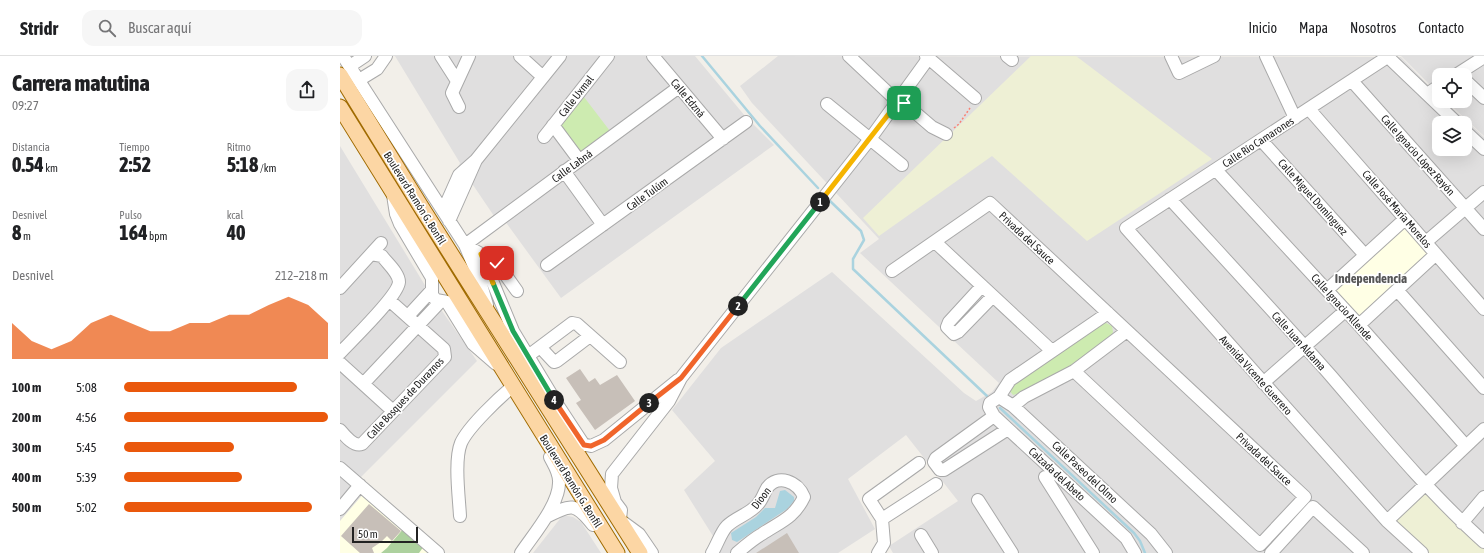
<!DOCTYPE html>
<html lang="es">
<head>
<meta charset="utf-8">
<style>
  body { margin:0; font-family:"Asap Condensed",sans-serif; background:#f6f6f6; color:#202124; height:100vh; display:flex; flex-direction:column; font-size:15px; white-space:nowrap }
  * { box-sizing:border-box; margin:0 }
  p { font-size:13px; color:#757577 }
  .icon { flex:none; width:22px; height:22px; fill:none; stroke:currentColor; stroke-width:2; stroke-linecap:round; stroke-linejoin:round }
  .map { position:relative; flex:1; overflow:hidden }
  .details { display:flex; flex-direction:column; background:#fff; width:340px }
  .details>* { flex:none }
  .tools { position:absolute; left:1092px; top:12px; display:grid; gap:8px }
  .tools a { display:grid; place-items:center; width:40px; height:40px; border-radius:8px; background:#fff; box-shadow:0 4px 16px #0002; font-size:20px }
  .scale { position:absolute; left:12px; bottom:10px; width:66px; box-sizing:border-box; padding-left:4px; border:2px solid #222; border-top:0; font-size:11px; line-height:14px; white-space:nowrap; color:#222; -webkit-text-stroke:3px #fff; paint-order:stroke }
  .pin { position:absolute; display:grid; place-items:center; width:34px; height:34px; color:#fff; margin:-17px; border-radius:8px; box-shadow:0 2px 6px #0006 }
  .km { position:absolute; width:20px; height:20px; margin:-10px; border-radius:50%; background:#222; color:#fff; font-size:11px; line-height:20px; text-align:center }
  .round { display:grid; place-items:center; flex:none; width:42px; height:42px; border-radius:12px; background:#f6f6f6 }
  .headline { display:flex; align-items:center; justify-content:space-between; height:68px; padding:0 12px }
  h1 { font-size:22px; font-weight:800; line-height:30px }
  .metrics { display:grid; grid-template-columns:repeat(3,1fr); gap:6px; height:68px; padding:4px 12px }
  .metrics div { display:grid; align-content:center }
  .metrics b { font-size:20px; font-weight:800 }
  .metrics small { font-size:11px; font-weight:400 }
  .metrics p { font-size:11px }
  .chart { height:112px; padding:8px 12px }
  .chart p { display:flex; justify-content:space-between }
  .chart svg { width:100%; height:72px; margin-top:4px; fill:#ea580c; opacity:.7 }
  ul { padding:0 12px; list-style:none; font-size:13px }
  li { display:grid; grid-template-columns:64px 48px 1fr; align-items:center; height:30px }
  li i { height:10px; border-radius:5px; background:#ea580c }
  header { display:flex; align-items:center; gap:24px; box-sizing:border-box; height:56px; padding:0 20px; background:#fff; border-bottom:1px solid #e0e0e0 }
  header strong { font-size:19px }
  nav { display:flex; gap:22px; margin-inline-start:auto; font-size:14px }
  .search { width:280px; height:36px; background:#f6f6f6; display:flex; align-items:center; gap:10px; box-sizing:border-box; padding:0 14px; border-radius:12px; color:#757577; font-size:15px }
  main { display:flex; flex:1; min-height:0 }
  .map>svg:first-child { display:block }
</style>
</head>
<body>
<header>
<strong>Stridr</strong>
<div class="search"><svg class="icon" aria-label="search" viewBox="0 0 24 24"><circle cx="10" cy="10" r="6"/><path d="M15 15l6 6"/></svg>Buscar aquí</div>
<nav><a>Inicio</a><a>Mapa</a><a>Nosotros</a><a>Contacto</a></nav>
</header>
<main>
<section class="details">
<div class="headline"><div><h1>Carrera matutina</h1><p>09:27</p></div><a class="round"><svg class="icon" aria-label="share" viewBox="0 0 24 24"><path d="M12 15V3M7 8l5-5 5 5M5 13v7h14v-7"/></svg></a></div>
<div class="metrics">
<div><p>Distancia</p><b>0.54<small> km</small></b></div>
<div><p>Tiempo</p><b>2:52</b></div>
<div><p>Ritmo</p><b>5:18<small> /km</small></b></div>
</div>
<div class="metrics">
<div><p>Desnivel</p><b>8<small> m</small></b></div>
<div><p>Pulso</p><b>164<small> bpm</small></b></div>
<div><p>kcal</p><b>40</b></div>
</div>
<div class="chart"><p><span>Desnivel</span>212–218 m</p>
<svg viewBox="0 0 160 44" preserveAspectRatio="none"><path d="M0 44V22L10 33L20 38L30 33L40 22L50 17L60 22L70 27L80 27L90 22L100 22L110 17L120 17L130 11L140 6L150 11L160 22V44z"/></svg>
</div>
<ul>
<li><b>100 m</b>5:08<i style="width:85%"></i></li>
<li><b>200 m</b>4:56<i style="width:100%"></i></li>
<li><b>300 m</b>5:45<i style="width:54%"></i></li>
<li><b>400 m</b>5:39<i style="width:58%"></i></li>
<li><b>500 m</b>5:02<i style="width:92%"></i></li>
</ul>
</section>
<div class="map">
<svg width="1144" height="497" viewBox="0 0 1144 497">
  <rect width="100%" height="100%" fill="#f2efe9"/>
  <path fill="#e0dfdf" fill-rule="evenodd" d="M55,0H355L405,60L434,89L221,242L159,157L154,160L131,126L114,120L120,107Z
    M438,0L1061,1L1099,40V45H1105L1144,81V374L1046,469L1028,453L1075,497H553L549,490L618,445L566,379L508,423L535,473L498,497H365L373,480L344,434L375,405L332,354L381,292L492,216L624,337L636,345L652,336L659,327L520,197L539,183L412,47L400,30ZM1099,67H1125V93H1099Z
    M1061,0H1144V80L1106,45H1125V19H1099V38Z
    M0,90L86,231L84,239L94,253L102,255L137,305L20,422L97,497H0Z
    M1144,375V497L1048,467Z
    M223,459L233,461L241,466L261,497H193Z"/>
  <path fill="#ffffe5" d="M1063,169L1088,198L1018,262L992,234Z
    M24,437L92,497H0V465Z"/>
  <path fill="#eef0d5" d="M691,0H736L872,103L747,185L652,100L539,180L523,162Z
    M1085,434L1144,489V497H1085L1052,466Z"/>
  <path fill="#cdebb0" d="M244,41L270,75L239,98L220,71Z
    M766,267L772,270L773,276L770,283C740,304 709,328 673,339L669,334L673,328L761,268Z"/>
  <path fill="#add19e" d="M64,472L84,490L79,497H41L47,492Z"/>
  <path fill="#aad3df" d="M445,434L454,441V445L447,453L397,486L392,484L391,477L416,461L425,452H435L440,435Z"/>
  <g fill="none" stroke-linecap="round" stroke-linejoin="round">
    <path stroke="#aad3df" stroke-width="2.5" d="M362,0L420,70L478,132
      M489,144L521,175L524,184L513,203V213L647,340
      M660,352L794,477L800,485L805,497"/>
  </g>
  <path fill="#c7bfb8" d="M240,313L249,326L255,322L260,329L277,319L295,345L255,374L236,347L241,344L226,322Z
    M29,448L61,475L52,485L47,480L41,486L32,492L34,497H20L1,480Z
    M447,477L459,497H416Z"/>
  <g fill="none" stroke-linecap="round" stroke-linejoin="round">
    <g stroke="#a9a9a9" stroke-width="14">
      <path id="minor" d="M3,0L125,189L139,222L147,249
        M101,0L117,25
        M180,0L203,21
        M313,0L383,83
        M509,0L558,46L564,47L592,71L606,78
        M586,0L635,42
        M667,0L672,4
        M831,0L839,17L874,0
        M926,0L955,62
        M1049,0L786,172L1047,465L1082,497
        M1048,1L1117,67
        M10,10L25,0
        M1116,19L1144,1
        M19,24L37,13L46,0
        M1125,24L1144,42
        M1012,25L1144,173
        M1087,38L1099,30
        M487,48L562,109
        M119,51L112,37L129,0
        M969,53L1144,253
        M213,69L239,104
        M1125,75L1144,93
        M204,81L268,0
        M921,84L1025,199
        M136,104L220,0
        M876,114L1019,269L1126,390
        M224,115L263,169
        M53,139L56,158L60,168L92,222V239L96,244L107,246L133,288L156,308
        M830,143C884,202 938,260 991,320C1040,377 1088,436 1144,486
        M103,155L119,119L136,104L109,165
        M595,186L712,295
        M1086,186L1144,136
        M141,198L157,207L177,235
        M207,209L406,66
        M552,215L650,147L965,441L920,489L734,315
        M642,230L609,266L607,271L614,278L618,276L653,240
        M0,232L41,187
        M987,234L1065,163
        M1057,234L1144,332
        M768,257L670,324L659,341L650,347L649,351L654,360L786,482L795,497
        M68,260L91,235
        M1019,269L1096,198
        M200,291L214,306L217,305L250,280
        M0,297C12,284 58,240 59,226C59,217 47,207 42,200L31,198
        M188,300L232,267L237,268L280,306
        M0,307L53,355
        M923,327L1005,255
        M23,328L101,245
        M659,341L673,350L811,478L826,497
        M673,350L684,341L734,315L787,275
        M654,360L596,402L594,406L600,414H604L668,373
        M0,374C5,380 14,391 22,388L105,301L104,293L49,244
        M238,387L251,390L264,384L338,324
        M244,389L219,351L173,275L141,198L125,189L339,31
        M0,412L98,497
        M705,421L753,497
        M638,444L672,497
        M0,453L20,429
        M120,460C119,441 114,404 121,387C128,371 159,342 173,330
        M206,461C231,448 235,446 253,469
        M542,463L596,428
        M1047,465L1144,373
        M1122,467L1144,441
        M581,479L592,497
        M181,497C193,479 219,449 219,427C220,417 214,409 210,401
        M312,497L299,478L280,464L281,454L275,446L271,432L272,418L329,345L341,322L530,83L585,7L588,0
        M372,497C377,489 381,476 387,470C396,461 410,458 418,448C422,444 424,437 427,432C438,417 458,426 464,441C454,462 440,466 422,478C413,483 405,490 397,497
        M538,497L544,487L542,463L529,443L579,407
        M931,497L973,451L1023,497"/>
    </g>
    <g stroke="#a06b00" stroke-width="17">
      <path id="major" d="M0,19L80,149L300,497
        M0,51L277,497"/>
    </g>
    <path stroke="#fa8072" stroke-width="1.5" stroke-dasharray="2 2" stroke-linecap="butt" d="M614,72L619,68L630,52"/>
    <use href="#minor" stroke="#fff" stroke-width="12"/>
    <use href="#major" stroke="#fcd6a4" stroke-width="15"/>
  </g>
  <g fill="none" stroke-linecap="round" stroke-linejoin="round">
    <g stroke="#fff" stroke-width="8">
      <path id="split-1" d="M480,146L558,46L564,47"/>
    </g>
    <g stroke="#fff" stroke-width="8">
      <path id="split-2" d="M398,250L480,146"/>
    </g>
    <g stroke="#fff" stroke-width="8">
      <path id="split-3" d="M309,347L341,322L398,250"/>
    </g>
    <g stroke="#fff" stroke-width="8">
      <path id="split-4" d="M214,344L244,389L251,390L264,384L309,347"/>
    </g>
    <g stroke="#fff" stroke-width="8">
      <path id="split-5" d="M153,227L173,275L214,344"/>
    </g>
    <g stroke="#fff" stroke-width="8">
      <path id="split-6" d="M153,227L141,198L157,207"/>
    </g>
    <use href="#split-1" stroke="#f5b400" stroke-width="5"/>
    <use href="#split-2" stroke="#22a559" stroke-width="5"/>
    <use href="#split-3" stroke="#f0652b" stroke-width="5"/>
    <use href="#split-4" stroke="#f0652b" stroke-width="5"/>
    <use href="#split-5" stroke="#22a559" stroke-width="5"/>
    <use href="#split-6" stroke="#f5b400" stroke-width="5"/>
  </g>
  <g text-anchor="middle" stroke-width="3.5" stroke-linejoin="round" paint-order="stroke">
    <g font-size="11" fill="#222" stroke="#fff">
      <text transform="translate(236 40) rotate(-52)" y="4">Calle Uxmal</text>
      <text transform="translate(348 42) rotate(50)" y="4">Calle Edzná</text>
      <text transform="translate(918 86) rotate(-33)" y="4">Calle Río Camarones</text>
      <text transform="translate(1078 99) rotate(48)" y="4">Calle Ignacio López Rayón</text>
      <text transform="translate(232 110) rotate(-36)" y="4">Calle Labná</text>
      <text transform="translate(307 138) rotate(-36)" y="4">Calle Tulúm</text>
      <text transform="translate(973 141) rotate(48)" y="4">Calle Miguel Domínguez</text>
      <text transform="translate(75 142) rotate(58)" y="4">Boulevard Ramón G. Bonfil</text>
      <text transform="translate(1057 153) rotate(49)" y="4">Calle José María Morelos</text>
      <text transform="translate(687 182) rotate(43)" y="4">Privada del Sauce</text>
      <text transform="translate(1002 251) rotate(48)" y="4">Calle Ignacio Allende</text>
      <text transform="translate(959 285) rotate(48)" y="4">Calle Juan Aldama</text>
      <text transform="translate(916 319) rotate(48)" y="4">Avenida Vicente Guerrero</text>
      <text transform="translate(65 342) rotate(-47)" y="4">Calle Bosques de Duraznos</text>
      <text transform="translate(924 403) rotate(43)" y="4">Privada del Sauce</text>
      <text transform="translate(745 416) rotate(43)" y="4">Calle Paseo del Olmo</text>
      <text transform="translate(717 418) rotate(43)" y="4">Calzada del Abeto</text>
      <text transform="translate(231 425) rotate(58)" y="4">Boulevard Ramón G. Bonfil</text>
      <text transform="translate(421 442) rotate(-52)" y="4">Dioon</text>
    </g>
    <g font-size="13" font-weight="bold" fill="#555" stroke="#fff">
      <text x="1031" y="227">Independencia</text>
    </g>
  </g>
</svg>
<div class="tools">
<a><svg class="icon" aria-label="locate" viewBox="0 0 24 24"><circle cx="12" cy="12" r="6"/><path d="M12 2v4M12 18v4M2 12h4M18 12h4"/></svg></a>
<a><svg class="icon" aria-label="layers" viewBox="0 0 24 24"><path d="M12 4l9 5-9 5-9-5zM3 14l9 5 9-5"/></svg></a>
</div>
<div class="scale">50 m</div>
<div class="pin" style="left:564px;top:47px;background:#1e9e55"><svg class="icon" aria-label="arrive" viewBox="0 0 24 24"><path d="M6 21V4h12l-3 4 3 4H6"/></svg></div>
<div class="pin" style="left:157px;top:207px;background:#d93025"><svg class="icon" aria-label="check" viewBox="0 0 24 24"><path d="M5 12l5 5 9-10"/></svg></div>
<b class="km" style="left:480px;top:146px">1</b>
<b class="km" style="left:398px;top:250px">2</b>
<b class="km" style="left:309px;top:347px">3</b>
<b class="km" style="left:214px;top:344px">4</b>
</div>
</main>
</body>
</html>
